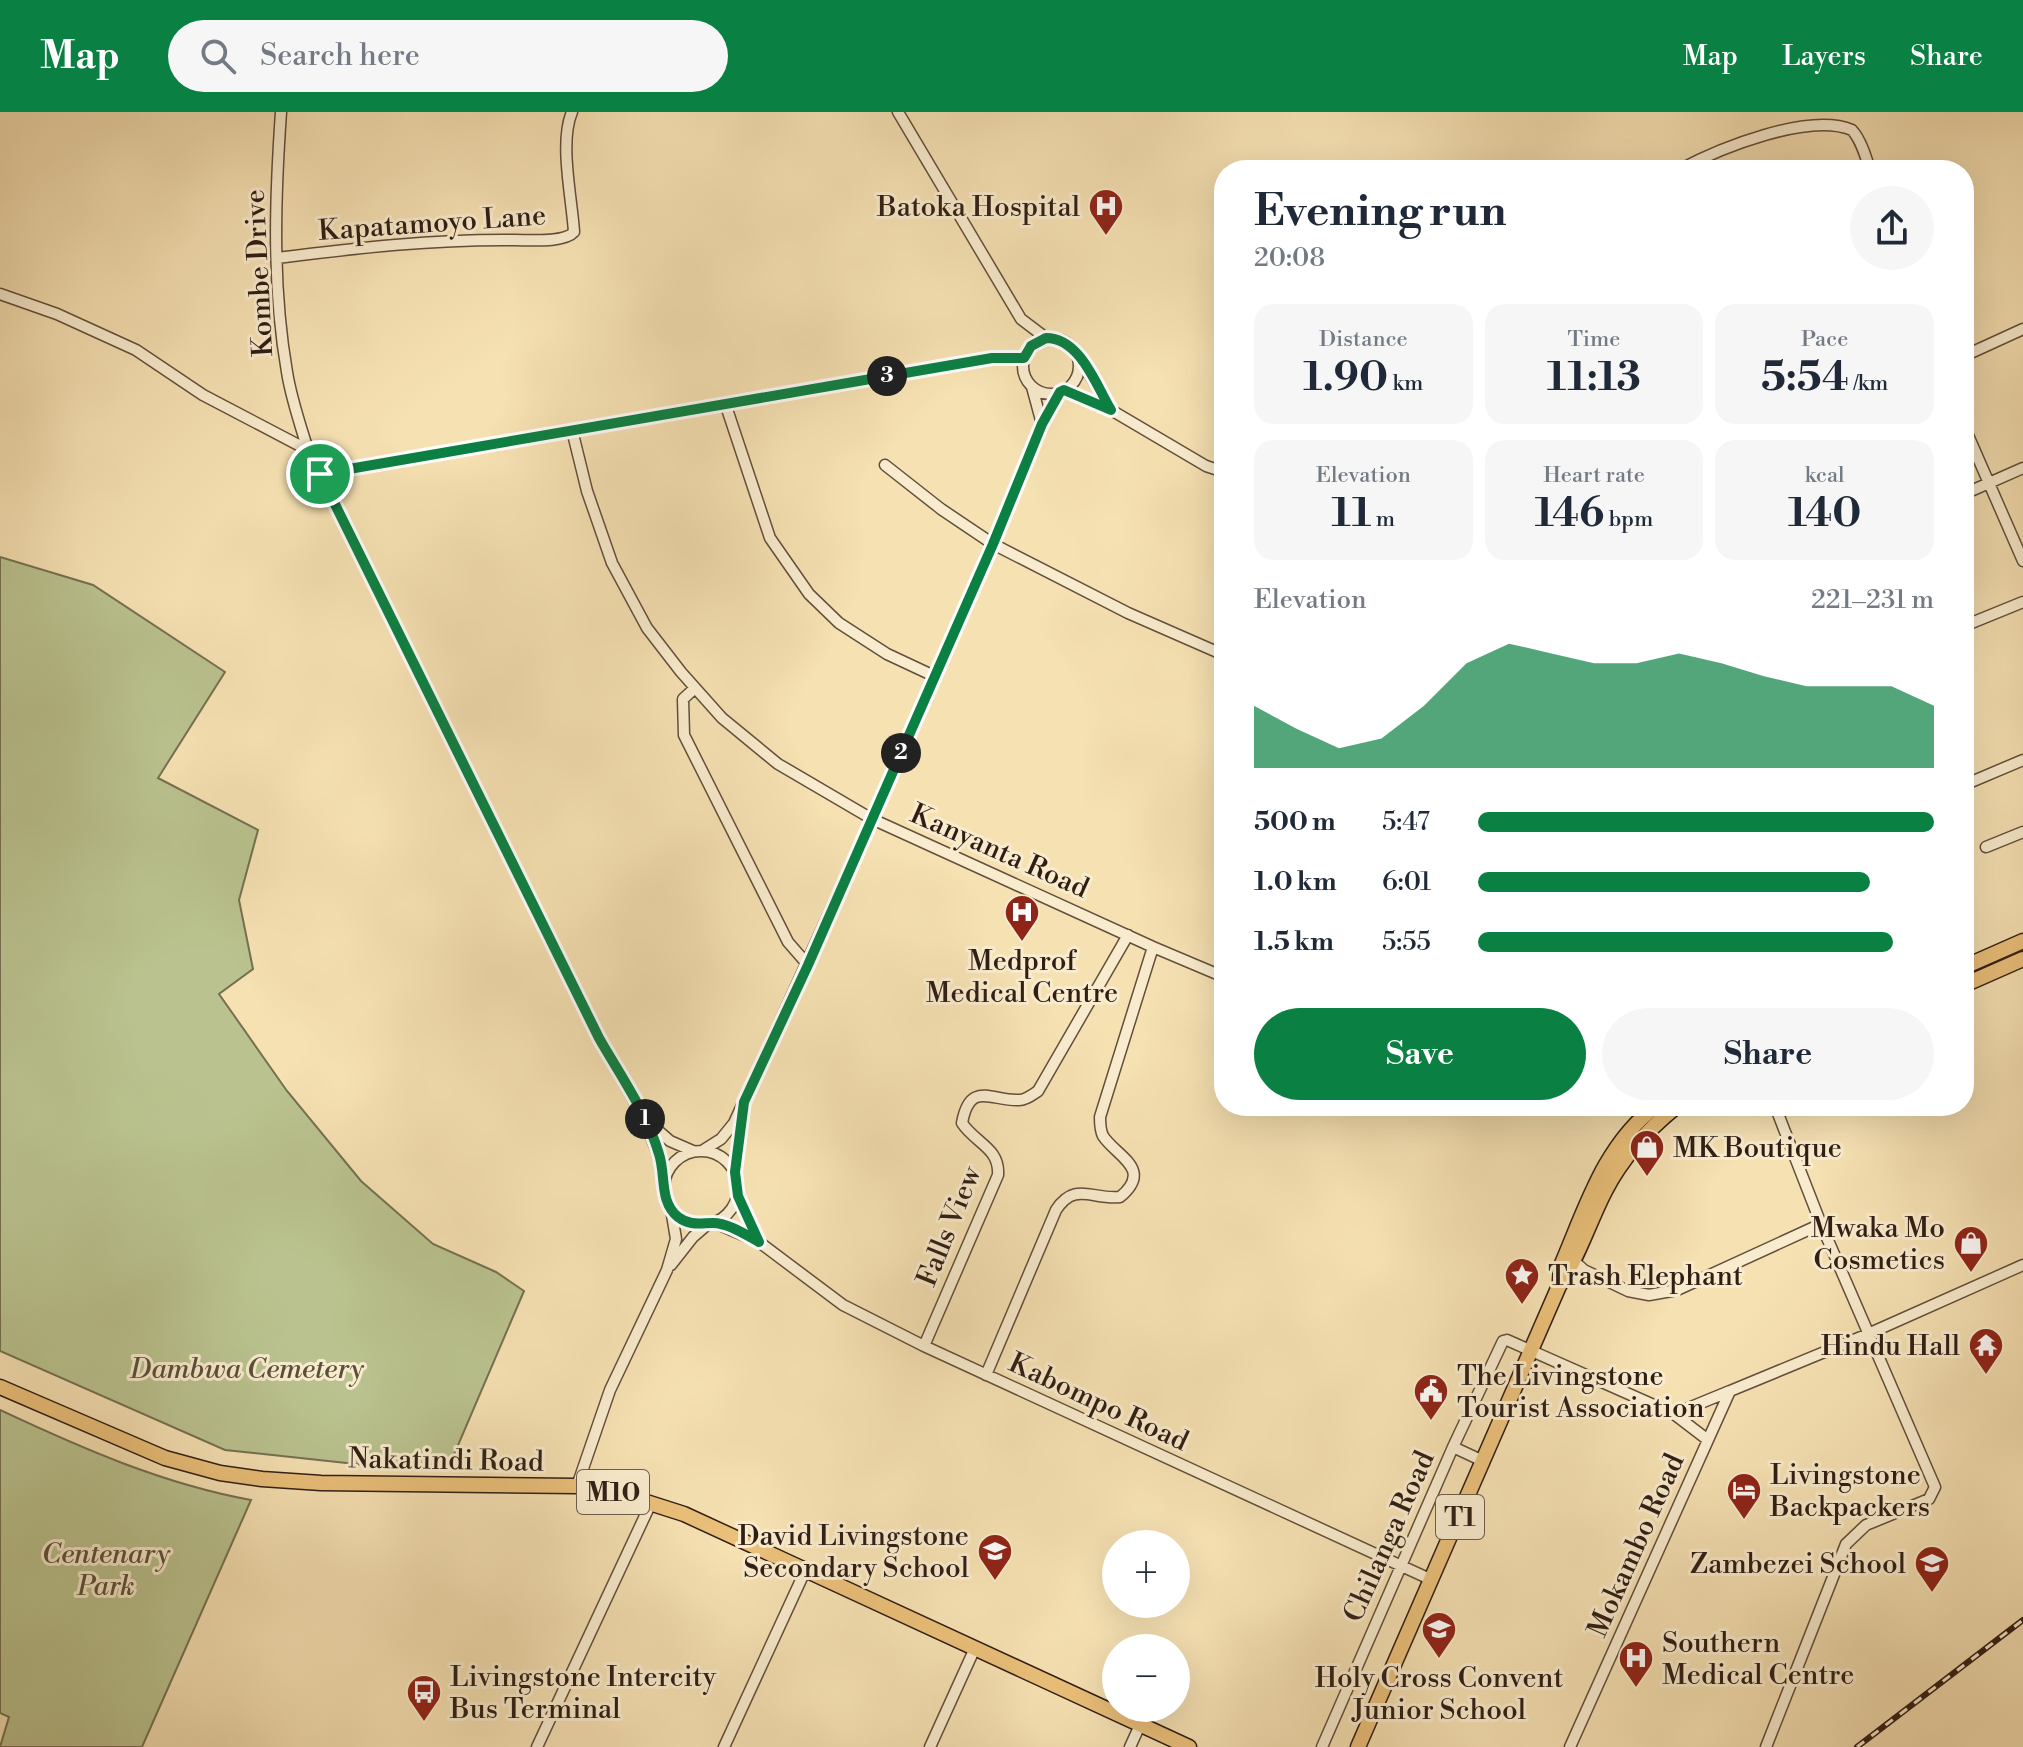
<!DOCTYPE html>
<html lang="en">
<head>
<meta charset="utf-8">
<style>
  body { margin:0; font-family:"Libre Bodoni",serif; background:#f6f6f7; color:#1f2937; height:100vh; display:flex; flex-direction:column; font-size:30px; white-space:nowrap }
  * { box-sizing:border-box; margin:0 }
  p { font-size:26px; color:#747a83 }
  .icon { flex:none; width:44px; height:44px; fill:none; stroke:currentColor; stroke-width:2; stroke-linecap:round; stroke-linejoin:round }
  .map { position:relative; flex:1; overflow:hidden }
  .side { position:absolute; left:1214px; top:48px; width:760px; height:956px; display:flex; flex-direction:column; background:#fff; border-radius:32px; box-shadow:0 8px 32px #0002 }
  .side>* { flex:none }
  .buttons { position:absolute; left:1102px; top:1418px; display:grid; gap:16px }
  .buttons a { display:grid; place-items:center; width:88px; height:88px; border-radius:50%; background:#fff; box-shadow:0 8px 32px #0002; font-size:40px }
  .pin { position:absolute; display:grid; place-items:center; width:68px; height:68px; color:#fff; margin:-34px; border:4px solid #fff; border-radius:50%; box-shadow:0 2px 8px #0007 }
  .km { position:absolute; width:40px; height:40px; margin:-20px; border-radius:50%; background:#222; color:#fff; font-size:22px; line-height:40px; text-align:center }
  .round { display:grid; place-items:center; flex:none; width:84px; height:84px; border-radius:42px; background:#f6f6f7 }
  .overview { display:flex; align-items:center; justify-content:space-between; height:136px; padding:0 40px }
  h1 { font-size:44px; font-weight:800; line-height:60px }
  .stats { display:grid; grid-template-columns:repeat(3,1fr); gap:12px; height:136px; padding:8px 40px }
  .stats div { display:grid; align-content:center; border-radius:20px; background:#f6f6f7; text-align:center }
  .stats b { font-size:40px; font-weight:800 }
  .stats small { font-size:22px; font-weight:400 }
  .stats p { font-size:22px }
  .chart { height:224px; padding:16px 40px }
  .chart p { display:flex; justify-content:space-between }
  .chart svg { width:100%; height:144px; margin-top:8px; fill:#0b8043; opacity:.7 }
  .action { display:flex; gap:16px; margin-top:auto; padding:16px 40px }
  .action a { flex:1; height:92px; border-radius:48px; background:#0b8043; color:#fff; font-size:32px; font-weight:800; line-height:92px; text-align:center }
  .action a+a { background:#f6f6f7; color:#1f2937 }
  ul { padding:0 40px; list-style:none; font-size:26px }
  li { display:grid; grid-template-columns:128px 96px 1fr; align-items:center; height:60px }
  li i { height:20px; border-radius:10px; background:#0b8043 }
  header { display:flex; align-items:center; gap:48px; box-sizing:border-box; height:112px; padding:0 40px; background:#0b8043; color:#fff }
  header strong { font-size:38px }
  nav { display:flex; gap:44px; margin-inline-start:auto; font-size:28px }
  .search { width:560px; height:72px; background:#f6f6f7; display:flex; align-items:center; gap:20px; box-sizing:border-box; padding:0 28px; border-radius:44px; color:#747a83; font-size:30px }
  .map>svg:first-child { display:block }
</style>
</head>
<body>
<header>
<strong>Map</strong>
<div class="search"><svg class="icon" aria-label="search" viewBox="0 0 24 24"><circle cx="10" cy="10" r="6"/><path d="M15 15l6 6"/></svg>Search here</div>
<nav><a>Map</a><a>Layers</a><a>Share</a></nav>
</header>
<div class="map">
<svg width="2023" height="1635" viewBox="0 0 2023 1635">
  <rect width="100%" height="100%" fill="#f6e1b3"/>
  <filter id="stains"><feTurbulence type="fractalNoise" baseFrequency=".0025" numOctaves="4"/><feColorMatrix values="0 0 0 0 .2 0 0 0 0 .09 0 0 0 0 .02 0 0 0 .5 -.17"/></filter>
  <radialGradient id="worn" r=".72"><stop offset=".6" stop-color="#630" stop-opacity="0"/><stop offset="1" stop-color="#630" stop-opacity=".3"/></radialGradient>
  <path fill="#bac38f" stroke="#757052" stroke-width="2" d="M0,445L93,473L225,560L158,666L258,718L239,788L253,857L219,882L287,979L361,1069L433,1132L496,1160L524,1179L450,1352L374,1354L225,1338L0,1239Z
    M0,1298C81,1336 163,1372 251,1388L142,1635H0L9,1605L0,1601Z"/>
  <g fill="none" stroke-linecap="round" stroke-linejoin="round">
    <g stroke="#624f3c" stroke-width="13">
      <path id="minor" d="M281,0C275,87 272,174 287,260C291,286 300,312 308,338L599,926C625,973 654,1016 665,1069
        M898,0L1021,207L1046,226
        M1679,58C1720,36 1809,0 1852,18C1861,28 1866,45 1870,58
        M277,146C356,136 435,127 515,128C530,128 564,131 574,120C572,87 559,30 572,0
        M0,182L57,202L136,238L203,283L308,338
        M1023 254a28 28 0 1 1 56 0a28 28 0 1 1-56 0Z
        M1964,244L2023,217
        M1079,245L1111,298
        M1032,275L1042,312
        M1064,278L1111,298L1206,354L1224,360
        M725,291L770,426L809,482L839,511L887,542L934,564
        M1964,314L2023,449
        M572,318L587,379L612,451L647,516L681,560L722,606L778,652L872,707L1153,835L1224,865
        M885,353L941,397L993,432L1128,501L1224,543
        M320,362L992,246H1024
        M1964,382L2023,356
        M1964,514L2023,490
        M695,576L683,587L684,623L788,830L808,853
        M1964,673L2023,648
        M1986,735L2023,720
        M647,1009L670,1029L693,1039
        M664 1076a37 37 0 1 1 74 0a37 37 0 1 1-74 0Z
        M702,1039L721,1027L734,1011L872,707L993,432L1042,312L1060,280
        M735,1059L742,1004
        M738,1084L758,1129
        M715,1111L759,1130L843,1193L924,1234L1432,1468
        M1574,1149L1584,1158L1628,1179L1649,1183L1677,1178L1821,1112
        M671,1153L693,1125L708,1112
        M924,1234L998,1063C1000,1036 975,1031 962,1011C970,967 993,990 1019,988C1026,988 1032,983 1038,979L1128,823
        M986,1263L1056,1098C1075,1069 1092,1088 1120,1085C1154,1057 1116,1044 1103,1024C1100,1018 1100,1011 1100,1005L1153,835
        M1674,1302L1708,1328
        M1453,1335L1483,1349
        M577,1374L610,1278L667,1158L676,1127L671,1097
        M537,1635L651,1391
        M724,1635L806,1457
        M930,1635L975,1536
        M1130,1635L1140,1613
        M1322,1635L1453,1335L1503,1229L1507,1228L1674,1302L1730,1279
        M1570,1635L1730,1279L1868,1222L2023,1153
        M1766,1635L1846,1432L1866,1413L1929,1387L1935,1375L1821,1112L1775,994"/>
    </g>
    <g stroke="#301e15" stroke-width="17">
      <path id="highway" d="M1964,855L2023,829
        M1964,873L2023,847
        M1560,1169L1561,1154C1586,1096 1604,1033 1656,994
        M0,1275L165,1346L220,1361L262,1367L321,1371L577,1374L615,1380L684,1402L1189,1635
        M1358,1635L1559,1174C1579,1144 1589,1110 1605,1079C1623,1044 1647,1018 1677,994"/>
    </g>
    <use href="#minor" stroke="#f9ecce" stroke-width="10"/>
    <use href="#highway" stroke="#ebc07a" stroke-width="14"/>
    <g stroke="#301e15" stroke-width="6">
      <path id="rail" d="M1857,1635L2023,1508"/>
    </g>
    <use href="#rail" stroke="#f9ecce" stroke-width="3" stroke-dasharray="9" stroke-linecap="butt"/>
  </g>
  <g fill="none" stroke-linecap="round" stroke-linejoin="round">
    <g stroke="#fff" stroke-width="16">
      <path id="route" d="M1046,226C1080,226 1096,273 1111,298L1064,278L1060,280L1042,312L993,432L808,853L744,990L735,1060L738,1084L759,1130C746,1123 728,1111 713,1111C700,1111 690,1114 678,1105C659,1090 666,1063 659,1042C647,1001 620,963 599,926L320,362L992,246H1024L1031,234Z"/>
    </g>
    <use href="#route" stroke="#0b8043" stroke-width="10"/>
  </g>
  <defs>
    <g id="hospital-pin" transform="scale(1.8)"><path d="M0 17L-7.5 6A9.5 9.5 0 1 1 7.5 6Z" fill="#8f2418" stroke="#f9ecce"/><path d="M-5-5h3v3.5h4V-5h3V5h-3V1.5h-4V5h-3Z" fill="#fff"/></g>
    <g id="shop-pin" transform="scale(1.8)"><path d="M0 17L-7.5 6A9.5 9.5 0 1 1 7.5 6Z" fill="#8f2418" stroke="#f9ecce"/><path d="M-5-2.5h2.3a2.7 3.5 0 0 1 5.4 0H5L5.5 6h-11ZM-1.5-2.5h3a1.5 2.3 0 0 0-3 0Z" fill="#fff"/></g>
    <g id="sight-pin" transform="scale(1.8)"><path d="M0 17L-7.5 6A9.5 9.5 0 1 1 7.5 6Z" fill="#8f2418" stroke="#f9ecce"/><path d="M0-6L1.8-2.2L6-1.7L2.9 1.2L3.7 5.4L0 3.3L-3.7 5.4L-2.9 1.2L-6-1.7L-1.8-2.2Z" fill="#fff"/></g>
    <g id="temple-pin" transform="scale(1.8)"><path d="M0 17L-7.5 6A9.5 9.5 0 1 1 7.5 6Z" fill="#8f2418" stroke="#f9ecce"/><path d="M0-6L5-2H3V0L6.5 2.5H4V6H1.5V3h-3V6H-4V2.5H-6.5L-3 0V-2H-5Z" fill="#fff"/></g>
    <g id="civic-pin" transform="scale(1.8)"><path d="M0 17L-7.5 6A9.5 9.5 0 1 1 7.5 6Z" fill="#8f2418" stroke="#f9ecce"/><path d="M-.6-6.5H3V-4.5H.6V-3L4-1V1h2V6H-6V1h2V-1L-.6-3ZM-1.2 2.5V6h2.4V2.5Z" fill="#fff"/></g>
    <g id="hotel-pin" transform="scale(1.8)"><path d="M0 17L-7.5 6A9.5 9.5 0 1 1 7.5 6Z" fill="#8f2418" stroke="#f9ecce"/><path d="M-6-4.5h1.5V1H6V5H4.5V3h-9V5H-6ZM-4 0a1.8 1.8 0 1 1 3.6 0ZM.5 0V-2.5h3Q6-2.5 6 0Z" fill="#fff"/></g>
    <g id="school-pin" transform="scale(1.8)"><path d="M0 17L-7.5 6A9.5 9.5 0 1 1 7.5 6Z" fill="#8f2418" stroke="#f9ecce"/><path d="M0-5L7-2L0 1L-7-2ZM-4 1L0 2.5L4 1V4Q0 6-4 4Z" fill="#fff"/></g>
    <g id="bus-pin" transform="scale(1.8)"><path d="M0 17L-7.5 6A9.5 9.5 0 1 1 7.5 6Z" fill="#8f2418" stroke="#f9ecce"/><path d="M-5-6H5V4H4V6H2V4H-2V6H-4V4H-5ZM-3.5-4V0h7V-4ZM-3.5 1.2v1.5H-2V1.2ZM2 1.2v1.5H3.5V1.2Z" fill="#fff"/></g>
  </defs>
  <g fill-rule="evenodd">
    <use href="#hospital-pin" x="1106" y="94"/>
    <use href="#hospital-pin" x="1022" y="800"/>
    <use href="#shop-pin" x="1647" y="1035"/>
    <use href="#shop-pin" x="1971" y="1131"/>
    <use href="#sight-pin" x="1522" y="1163"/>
    <use href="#temple-pin" x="1986" y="1233"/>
    <use href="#civic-pin" x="1431" y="1279"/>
    <use href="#hotel-pin" x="1744" y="1378"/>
    <use href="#school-pin" x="995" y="1439"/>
    <use href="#school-pin" x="1932" y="1451"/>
    <use href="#school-pin" x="1439" y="1517"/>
    <use href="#hospital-pin" x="1636" y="1546"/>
    <use href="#bus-pin" x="424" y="1580"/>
  </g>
  <g text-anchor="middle" stroke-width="6" stroke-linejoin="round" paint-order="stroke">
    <g fill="#f9ecce" stroke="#6c5c4c" stroke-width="2">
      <rect x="577" y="1358" width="72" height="44" rx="6"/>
      <rect x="1436" y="1383" width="48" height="44" rx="6"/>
    </g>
    <g font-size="26" font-weight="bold" fill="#301e15">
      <text x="613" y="1389">M10</text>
      <text x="1460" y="1414">T1</text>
    </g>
    <g font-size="28" fill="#301e15" stroke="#f9ecce" text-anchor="start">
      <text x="1080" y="104" text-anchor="end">Batoka Hospital</text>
      <text x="1022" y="858" text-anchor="middle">Medprof<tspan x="1022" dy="32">Medical Centre</tspan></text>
      <text x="1673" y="1045">MK Boutique</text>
      <text x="1945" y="1125" text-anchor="end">Mwaka Mo<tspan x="1945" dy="32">Cosmetics</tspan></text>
      <text x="1548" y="1173">Trash Elephant</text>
      <text x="1960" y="1243" text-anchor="end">Hindu Hall</text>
      <text x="1457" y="1273">The Livingstone<tspan x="1457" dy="32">Tourist Association</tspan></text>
      <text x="1770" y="1372">Livingstone<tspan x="1770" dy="32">Backpackers</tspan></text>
      <text x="969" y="1433" text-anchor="end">David Livingstone<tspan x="969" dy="32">Secondary School</tspan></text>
      <text x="1906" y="1461" text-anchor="end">Zambezei School</text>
      <text x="1662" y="1540">Southern<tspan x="1662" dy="32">Medical Centre</tspan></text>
      <text x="450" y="1574">Livingstone Intercity<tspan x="450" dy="32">Bus Terminal</tspan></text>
      <text x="1439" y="1575" text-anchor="middle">Holy Cross Convent<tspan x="1439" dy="32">Junior School</tspan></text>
    </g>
    <g font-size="28" fill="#301e15" stroke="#f9ecce">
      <text transform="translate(432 110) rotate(-4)" y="10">Kapatamoyo Lane</text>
      <text transform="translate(258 161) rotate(-93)" y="10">Kombe Drive</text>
      <text transform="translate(1000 738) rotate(24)" y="10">Kanyanta Road</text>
      <text transform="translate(948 1114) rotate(-68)" y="10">Falls View</text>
      <text transform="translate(1099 1289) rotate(25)" y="10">Kabompo Road</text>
      <text transform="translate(446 1347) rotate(1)" y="10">Nakatindi Road</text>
      <text transform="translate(1388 1424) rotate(-66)" y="10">Chilanga Road</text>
      <text transform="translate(1635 1433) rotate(-66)" y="10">Mokambo Road</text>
    </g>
    <g font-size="28" font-style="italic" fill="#59503a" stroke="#f9ecce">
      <text x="247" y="1266">Dambwa Cemetery</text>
      <text x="106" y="1451">Centenary<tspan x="106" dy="32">Park</tspan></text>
    </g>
  </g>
  <rect width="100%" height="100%" filter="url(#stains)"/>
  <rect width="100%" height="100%" fill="url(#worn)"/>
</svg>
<div class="buttons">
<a>+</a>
<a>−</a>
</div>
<div class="pin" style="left:320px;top:362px;background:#1e9e55"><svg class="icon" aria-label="arrive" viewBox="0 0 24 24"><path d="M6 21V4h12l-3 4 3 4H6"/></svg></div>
<b class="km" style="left:645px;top:1007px">1</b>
<b class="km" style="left:901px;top:641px">2</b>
<b class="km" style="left:887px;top:264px">3</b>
<section class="side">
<div class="overview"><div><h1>Evening run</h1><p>20:08</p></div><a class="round"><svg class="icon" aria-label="share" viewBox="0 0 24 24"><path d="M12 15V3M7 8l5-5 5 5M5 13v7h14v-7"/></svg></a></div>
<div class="stats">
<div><p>Distance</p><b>1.90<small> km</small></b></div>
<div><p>Time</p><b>11:13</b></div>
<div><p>Pace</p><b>5:54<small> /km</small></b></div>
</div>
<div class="stats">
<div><p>Elevation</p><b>11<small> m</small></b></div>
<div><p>Heart rate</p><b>146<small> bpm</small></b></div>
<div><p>kcal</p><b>140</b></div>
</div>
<div class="chart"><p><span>Elevation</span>221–231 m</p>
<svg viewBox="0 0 160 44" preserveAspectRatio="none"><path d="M0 44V25L10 32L20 38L30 35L40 25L50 12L60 6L70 9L80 12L90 12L100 9L110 12L120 16L130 19L140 19L150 19L160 25V44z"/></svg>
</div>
<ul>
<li><b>500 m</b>5:47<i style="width:100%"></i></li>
<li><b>1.0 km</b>6:01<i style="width:86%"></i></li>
<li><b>1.5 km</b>5:55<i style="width:91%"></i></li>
</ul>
<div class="action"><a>Save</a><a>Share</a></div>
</section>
</div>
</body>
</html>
